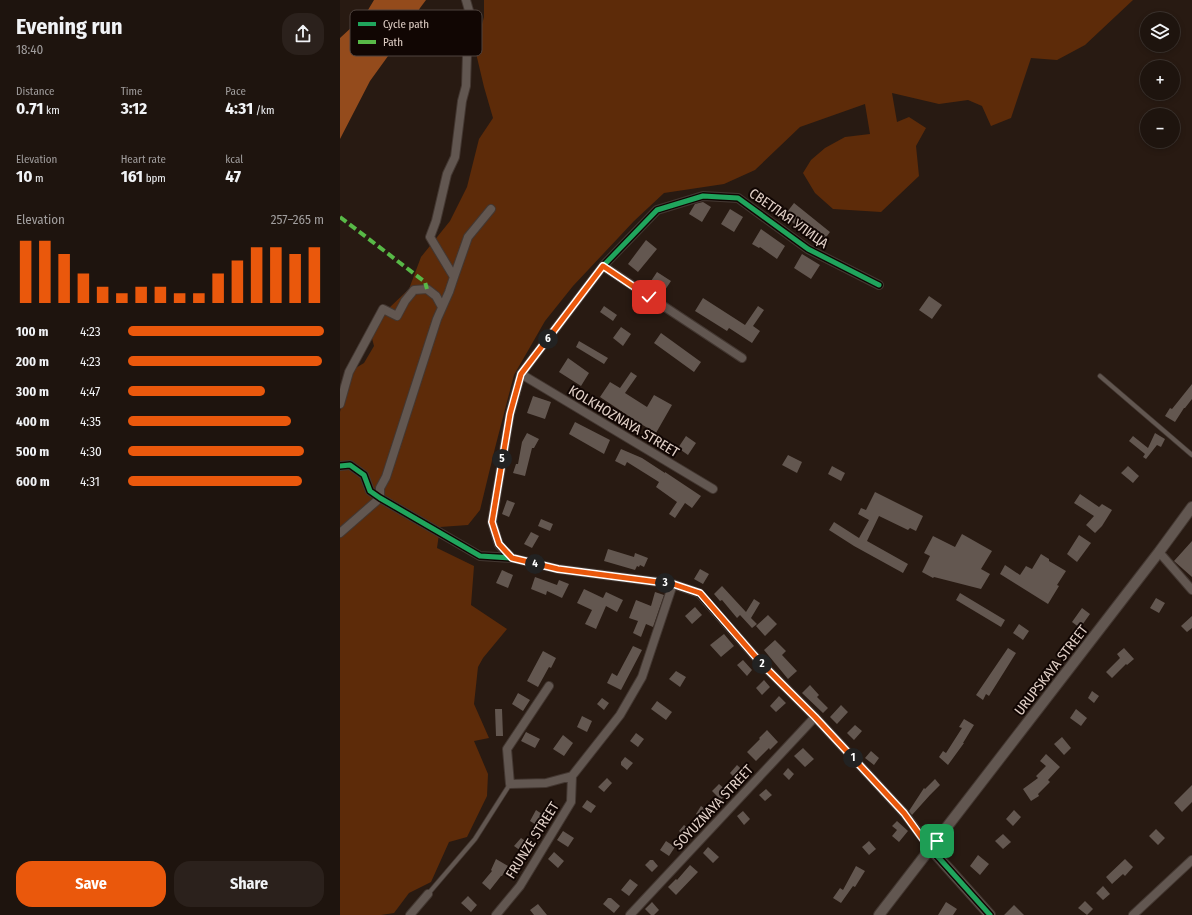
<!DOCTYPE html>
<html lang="en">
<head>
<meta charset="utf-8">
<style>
  body { margin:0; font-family:"Fira Sans Condensed",sans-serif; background:#2b211c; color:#f1f3f6; height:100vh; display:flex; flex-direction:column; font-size:15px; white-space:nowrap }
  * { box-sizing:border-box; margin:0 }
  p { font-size:13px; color:#a19e9e }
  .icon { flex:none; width:22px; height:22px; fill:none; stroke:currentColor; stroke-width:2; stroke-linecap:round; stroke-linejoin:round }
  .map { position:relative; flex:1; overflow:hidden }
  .panel { display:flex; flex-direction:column; background:#1e140e; width:340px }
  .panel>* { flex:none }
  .fabs { position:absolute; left:800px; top:12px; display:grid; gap:8px }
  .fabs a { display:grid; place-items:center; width:40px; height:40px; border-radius:50%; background:#1e140e; box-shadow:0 2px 6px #0003,0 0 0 1px #3c332e; font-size:20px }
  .pin { position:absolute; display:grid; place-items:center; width:34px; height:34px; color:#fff; margin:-17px; border-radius:8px; box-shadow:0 2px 6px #0006 }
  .km { position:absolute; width:20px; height:20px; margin:-10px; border-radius:50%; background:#222; color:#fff; font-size:11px; line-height:20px; text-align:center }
  .round { display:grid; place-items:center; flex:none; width:42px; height:42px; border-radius:16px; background:#2b211c }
  .summary { display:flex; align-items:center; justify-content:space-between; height:68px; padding:0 16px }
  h1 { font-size:22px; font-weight:700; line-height:30px }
  .stats { display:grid; grid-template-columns:repeat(3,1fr); gap:6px; height:68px; padding:4px 16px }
  .stats div { display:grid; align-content:center }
  .stats b { font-size:17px; font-weight:700 }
  .stats small { font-size:11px; font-weight:400 }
  .stats p { font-size:11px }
  .chart { height:112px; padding:8px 16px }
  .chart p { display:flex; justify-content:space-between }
  .chart svg { width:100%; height:72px; margin-top:4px; stroke:#ea580c; stroke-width:6 }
  .primary-button { display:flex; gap:8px; margin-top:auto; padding:8px 16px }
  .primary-button a { flex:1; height:46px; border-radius:16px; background:#ea580c; color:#fff; font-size:16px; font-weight:700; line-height:46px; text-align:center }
  .primary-button a+a { background:#2b211c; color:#f1f3f6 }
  ul { padding:0 16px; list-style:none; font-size:13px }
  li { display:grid; grid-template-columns:64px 48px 1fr; align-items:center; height:30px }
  li i { height:10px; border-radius:5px; background:#ea580c }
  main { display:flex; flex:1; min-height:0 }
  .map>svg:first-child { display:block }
</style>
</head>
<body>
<main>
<section class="panel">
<div class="summary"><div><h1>Evening run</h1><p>18:40</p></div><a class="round"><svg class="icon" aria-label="share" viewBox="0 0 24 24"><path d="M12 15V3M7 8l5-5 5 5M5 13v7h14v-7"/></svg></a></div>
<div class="stats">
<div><p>Distance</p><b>0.71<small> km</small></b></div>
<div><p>Time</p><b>3:12</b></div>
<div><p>Pace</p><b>4:31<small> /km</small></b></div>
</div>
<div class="stats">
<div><p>Elevation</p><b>10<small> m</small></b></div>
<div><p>Heart rate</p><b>161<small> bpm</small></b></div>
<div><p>kcal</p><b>47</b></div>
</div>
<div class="chart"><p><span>Elevation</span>257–265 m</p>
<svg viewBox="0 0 160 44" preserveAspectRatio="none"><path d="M5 44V6M15 44V6M25 44V14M35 44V26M45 44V34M55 44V38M65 44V34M75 44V34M85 44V38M95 44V38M105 44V26M115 44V18M125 44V10M135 44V10M145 44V14M155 44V10"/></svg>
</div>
<ul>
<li><b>100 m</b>4:23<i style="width:100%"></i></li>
<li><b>200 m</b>4:23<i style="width:99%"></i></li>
<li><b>300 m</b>4:47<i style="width:70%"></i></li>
<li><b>400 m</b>4:35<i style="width:83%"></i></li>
<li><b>500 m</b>4:30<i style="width:90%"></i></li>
<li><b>600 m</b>4:31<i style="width:89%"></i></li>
</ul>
<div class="primary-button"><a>Save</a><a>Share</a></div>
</section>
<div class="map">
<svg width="852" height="915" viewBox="0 0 852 915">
  <rect width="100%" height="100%" fill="#281a12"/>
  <path fill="#5d2b09" d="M144,0H793L745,45L717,60L691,58L671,118L651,126L642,106L628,100L599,104L552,93L557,122L569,117L586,128L576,146L579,176L541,212L493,209L475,193L463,173L471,160L485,148L505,137L530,134L525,104L460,127L415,170L384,184L324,193L294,221L233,286L205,321L174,375L155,448L140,510L128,525L100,527L97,548L134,566L131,605L167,629L143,658L138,667L134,704L149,738L134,741L148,774L147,796L127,837L109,842L91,882L69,893L54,913L41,915H0V412L9,372L24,363L34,346L29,327L69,289L81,257L110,221L127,187L139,139L153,118L144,87L135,49L144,17Z"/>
  <path fill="#944b1c" d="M34,0H86L80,8L69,27L30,81L0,139V38L25,15Z"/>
  <path fill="#635750" d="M363,202L371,207L362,222L349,214L355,204Z
    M454,203L490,232L481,244L444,216Z
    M390,209L403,217L394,232L381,224Z
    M421,229L445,246L437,259L420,247L419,248L412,244Z
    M306,240L317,249L298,272L288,264Z
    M462,254L480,265L471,279L454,268Z
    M317,272L331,281L325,290L311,281Z
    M589,296L602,305L592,319L579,310Z
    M363,298L405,325L418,306L424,310L413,326L420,331L412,343L389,328L387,331L355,311Z
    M264,306L277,315L273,321L260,312Z
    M281,327L291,334L283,346L273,338Z
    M321,333L361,362L354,372L314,343Z
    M239,341L268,358L264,364L236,347Z
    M228,358L249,373L241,386L219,372Z
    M291,372L297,376L285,393L307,407L314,395L332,405L316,433L296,421L260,397L270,382L280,388Z
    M852,384V399L845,408H844L835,422L825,416L830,408L832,409Z
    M193,396L211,402L205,419L187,413Z
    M235,422L270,440L264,454L229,434Z
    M187,433L199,439L194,448H192L185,476L173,473L176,464H178L182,442Z
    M815,433L825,439L821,447L817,445L806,459L803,457L805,454L789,441L793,436L808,448Z
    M346,436L356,443L348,455L338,448Z
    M281,449L302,458L325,473V472L361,496L352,508L345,503L335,518L329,514L337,502L316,487L319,482L287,462L285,466L275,461Z
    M448,455L462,462L457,473L442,465Z
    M492,466L505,473L501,481L488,474Z
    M788,466L799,476L793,483L781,473Z
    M535,492L583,516L576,531L570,528L568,530L539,516L527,541L568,564L563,573L514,546L489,530L494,522L519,538L529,520L518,514L521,508L526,510Z
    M740,494L759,507L762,504L772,510L762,526L755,533L746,525L754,516L734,503Z
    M167,500L175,503L169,517L162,514Z
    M201,519L213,524L210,531L198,526Z
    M191,532L199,536L192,548L184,544Z
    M622,534L652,551L641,569L650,574L641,589L594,577L593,578L582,572L590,556L584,553L593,536L615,547Z
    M739,535L751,543L737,562L727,554Z
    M852,541V577L834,561Z
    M268,549L294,557L295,553L308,558L304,567L300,565L299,567L297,566L295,570L264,561Z
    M701,554L709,559V561L726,571L717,585L719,586L708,604L660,574L665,565L680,575L686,566L692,569Z
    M360,569L369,574L363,584L354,579Z
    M162,570L173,575L168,588L156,583Z
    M195,577L217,585L219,580L229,584L222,598L207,591L206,595L191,589Z
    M382,586L406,612L414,599L420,603L411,618L417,624L412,628L400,615L397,618L382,600L380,601L374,594Z
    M244,589L263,598L266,592L283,600L277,612L266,606L256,629L245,624L252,610L237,603Z
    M315,592L324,595L313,627L306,624L301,637L293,633L298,621L289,618L296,600L311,606Z
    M620,593L665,620L661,627L616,600Z
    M816,598L825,603L819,613L810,608Z
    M355,607L362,615L352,624L345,616Z
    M742,608L750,614L740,628L732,622Z
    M428,615L437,624L425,636L416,626Z
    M852,616V628L847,632L841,626Z
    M679,624L689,631L683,640L673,633Z
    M384,634L394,646L381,657L370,645Z
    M435,640L446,651L442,655L457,671L448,679L424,650Z
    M293,646L302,650L281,690L267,683L272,673L277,676Z
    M668,648L676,653L649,696L646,694L643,700L636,695Z
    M784,648L794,659L787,665L786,664L772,678L766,672L780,658L777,654Z
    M203,651L216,658L211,668L209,667L198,687L187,681Z
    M403,660L412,670L407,676L397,665Z
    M336,671L346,677L340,687L329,679Z
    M424,680L430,687L422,695L416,688Z
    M470,685L479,695L477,697L488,708L483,713L462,693Z
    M752,691L759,696L754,703L748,698Z
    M178,693L190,700L183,711L172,704Z
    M439,696L446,703L436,712L430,706Z
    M262,698L269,703L264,710L257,704Z
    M317,701L332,712L326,720L311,709Z
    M501,705L508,712L497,724L490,717Z
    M155,709H162L163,736H156Z
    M736,709L747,718L741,726L730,718Z
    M242,716L252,721L247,732L237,727Z
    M624,719L634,725L623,743H624L608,765L599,757L603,751L606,753L622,728L619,727Z
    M515,725L522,731L514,740L507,733Z
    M427,730L438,742L430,750L429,748L416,761L407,752L420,739L419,738Z
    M186,732L200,739L195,748L181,741Z
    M296,733L304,739L298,747L290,741Z
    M223,735L233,743L224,756L213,749Z
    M722,737L731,748L724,755L714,744Z
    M463,748L474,759L465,767L454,756Z
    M531,751L539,758L534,765L525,758Z
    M706,754L720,767L708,780L710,782L698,794L699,796L691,801L683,789L698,778L696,776L706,766L700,761Z
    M285,757L293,763L287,770L281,765V762Z
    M397,765L406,773L399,782L390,773Z
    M448,768L454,774L449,780L443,774Z
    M267,778L272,783L264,792L258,787Z
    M595,779L600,785L590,795L572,815L569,811L584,788L585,789Z
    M379,784L388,792L381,800L372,791Z
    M852,785V802L842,812L834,803Z
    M426,789L432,795L425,801L419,795Z
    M247,800L256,806L251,813L242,807Z
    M361,806L368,811L363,819L356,814Z
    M196,810L205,816L198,826L190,821Z
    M674,810L681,817L673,826L666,819Z
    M403,811L410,819L404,825L397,816Z
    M557,821L568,831L559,842L552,836L557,830L552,826Z
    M344,825L351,831L346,837L339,831Z
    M816,829L825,838L818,845L809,836Z
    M223,831L234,838L228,847L217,840Z
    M663,834L671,842L663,849L655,841Z
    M181,838L188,843L181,851L174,846Z
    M326,841L335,847L329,856L320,850Z
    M529,841L536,849L529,855L522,847Z
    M368,847L379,857L373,863L363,853Z
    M214,852L224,861L218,868L208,859Z
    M638,855L649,864L640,875L630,866Z
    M156,859L168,866L162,876H161L150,890L142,883L152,871L151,870Z
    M785,859L793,867L785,876L783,874L772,884L766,877Z
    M310,860H313L318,866L312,872L305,865Z
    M350,865L358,872L336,895L328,887L336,879L337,880Z
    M516,866L525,871L515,887L513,886L501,903L493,898L500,888L503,890Z
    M290,879L298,885L289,896L281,890Z
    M763,886L770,894L763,900L756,893Z
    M128,896L137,905L131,912L121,903Z
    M268,898H271L280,906L274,913L263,904Z
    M745,901L753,909L747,915L738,908Z
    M312,902L319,910L314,915H311L305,909Z
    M606,902L617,909L613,915H598Z
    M198,904L207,915H194L190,910Z
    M674,905L684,915H664Z"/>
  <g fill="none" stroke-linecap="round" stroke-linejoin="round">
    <g stroke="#433731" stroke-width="5.5">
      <path id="service" d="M760,376L852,455
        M88,894L135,839L170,784"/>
    </g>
    <g stroke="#433731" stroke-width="10">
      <path id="minor" d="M263,266L402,358
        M114,277L128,237L151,209
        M181,374L373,489
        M0,404L9,372L43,309L57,316L65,301L74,290L87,289L96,296L102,307
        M0,466L10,465L24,475L30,491L40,498L140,556L172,558L218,569L333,584L359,593L420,662L475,717L564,813L591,849
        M0,533L40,498V488L46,477L97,319L109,292L114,277L90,237L96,221L107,174L115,157L122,101L126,86L127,54L133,39L132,21L126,0
        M819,552L852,590
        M172,558L159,545L152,522L170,414L181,374L263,266L317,210L363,196L398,198L468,249L539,285
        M209,686L167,749L170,784L206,783L232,776
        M70,915L88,894
        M156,915L180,886L231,802L232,776L280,715L302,677L333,584
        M290,915L475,717
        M793,915L852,860"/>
    </g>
    <g stroke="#433731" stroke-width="12">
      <path id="tertiary" d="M591,849L650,915
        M539,915L819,552L852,507"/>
    </g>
    <use href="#service" stroke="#625751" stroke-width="4"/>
    <use href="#minor" stroke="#625751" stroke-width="8"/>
    <use href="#tertiary" stroke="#625751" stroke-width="10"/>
    <path stroke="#58b947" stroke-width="4" stroke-dasharray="8 4" stroke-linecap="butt" d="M0,217L85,282L87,289"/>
    <g stroke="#110603" stroke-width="8">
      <path id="cycleway" d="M0,466L10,465L24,475L30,491L40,498L140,556L172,558L218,569L333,584L359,593L420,662L475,717L564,813L591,849L650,915
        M172,558L159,545L152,522L170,414L181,374L263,266L317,210L363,196L398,198L468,249L539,285"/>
    </g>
    <use href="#cycleway" stroke="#20a55d" stroke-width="5"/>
  </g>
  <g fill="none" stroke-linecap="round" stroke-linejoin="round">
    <g stroke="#fff" stroke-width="8">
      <path id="route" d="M309,297L263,266L181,374L170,414L152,522L159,544L172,558L218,569L333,584L360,593L420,662L475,717L564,813L590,849L597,841"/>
    </g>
    <use href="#route" stroke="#ea580c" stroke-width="5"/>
  </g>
  <g text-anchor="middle" stroke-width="4" stroke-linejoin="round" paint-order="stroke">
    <g font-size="14" fill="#e1d0c7" stroke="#110603">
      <text transform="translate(449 218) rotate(35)" y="5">СВЕТЛАЯ УЛИЦА</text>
      <text transform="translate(284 421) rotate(31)" y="5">KOLKHOZNAYA STREET</text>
      <text transform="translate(711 670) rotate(-52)" y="5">URUPSKAYA STREET</text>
      <text transform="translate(373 807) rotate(-47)" y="5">SOYUZNAYA STREET</text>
      <text transform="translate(192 840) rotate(-58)" y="5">FRUNZE STREET</text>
    </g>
  </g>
  <rect x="10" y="10" width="132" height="46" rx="6" fill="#110603" stroke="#4f433e" stroke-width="1"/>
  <rect x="18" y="22" width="18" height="4" fill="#20a55d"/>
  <rect x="18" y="40" width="18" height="4" fill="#58b947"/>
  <g font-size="11" fill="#e1d0c7">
    <text x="43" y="28">Cycle path</text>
    <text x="43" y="46">Path</text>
  </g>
</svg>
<div class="fabs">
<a><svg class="icon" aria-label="layers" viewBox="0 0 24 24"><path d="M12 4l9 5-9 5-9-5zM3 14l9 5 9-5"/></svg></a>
<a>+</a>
<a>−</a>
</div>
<div class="pin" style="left:597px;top:841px;background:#1e9e55"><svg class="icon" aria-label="arrive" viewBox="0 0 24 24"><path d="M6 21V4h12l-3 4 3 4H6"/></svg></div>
<div class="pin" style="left:309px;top:297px;background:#d93025"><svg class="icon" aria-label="check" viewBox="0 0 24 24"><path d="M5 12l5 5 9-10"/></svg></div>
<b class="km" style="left:513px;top:758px">1</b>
<b class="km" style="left:422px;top:664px">2</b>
<b class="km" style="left:325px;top:583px">3</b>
<b class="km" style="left:195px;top:564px">4</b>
<b class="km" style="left:162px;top:459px">5</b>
<b class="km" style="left:208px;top:339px">6</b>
</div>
</main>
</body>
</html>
